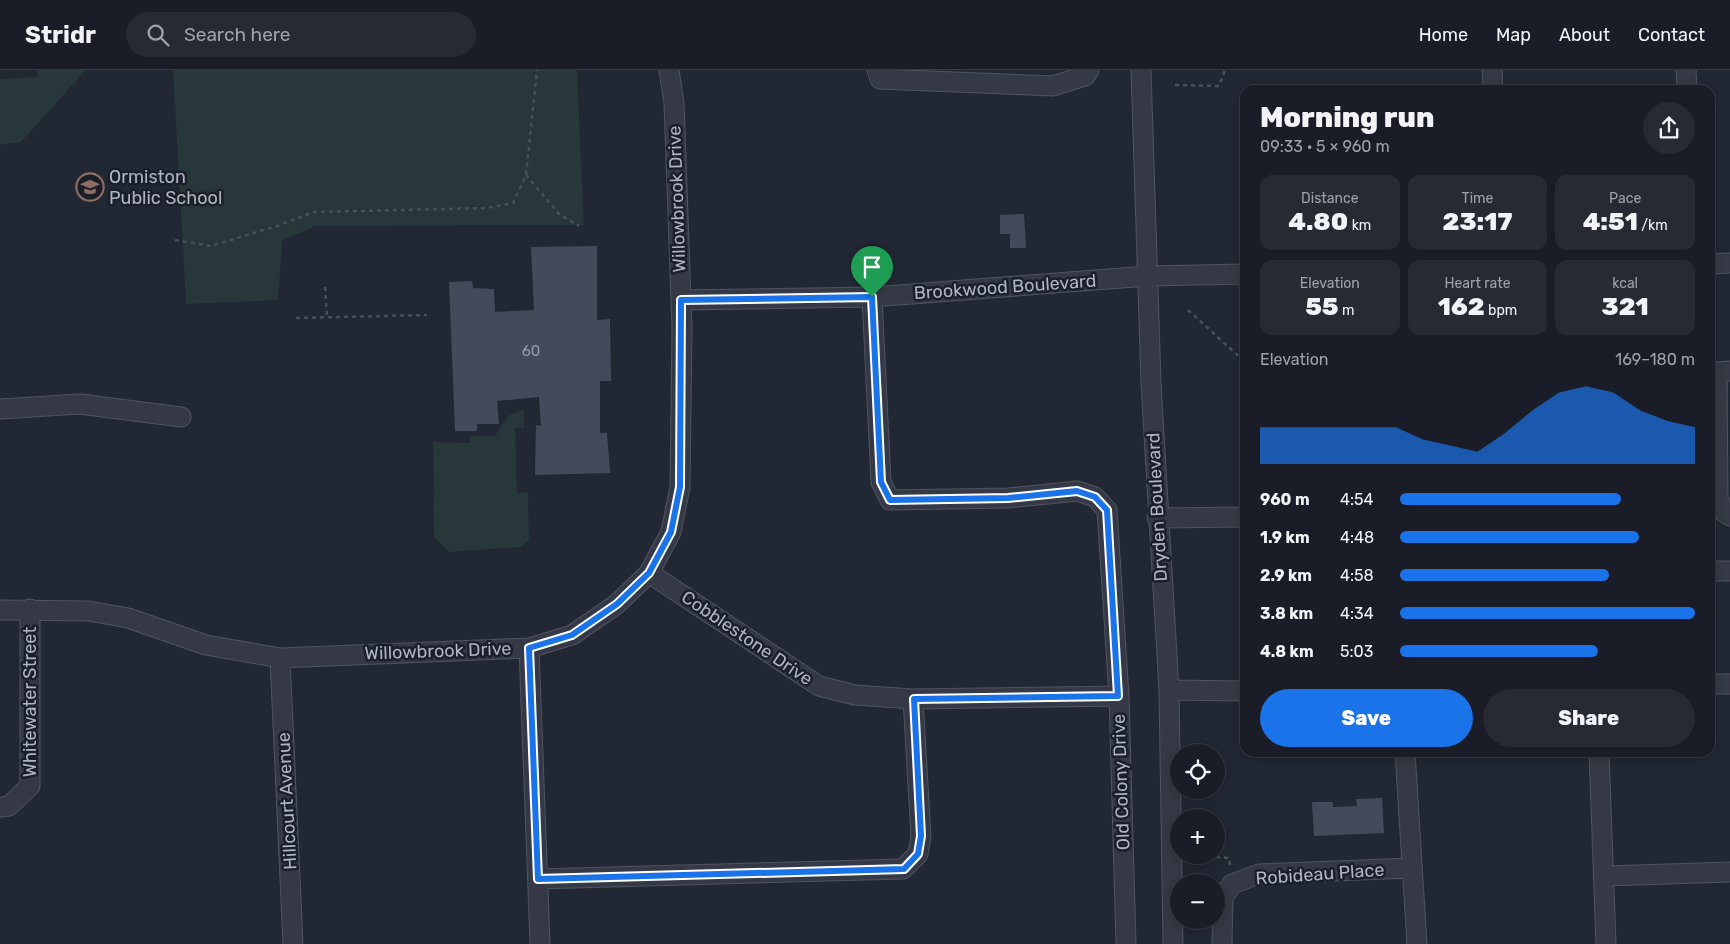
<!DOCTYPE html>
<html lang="en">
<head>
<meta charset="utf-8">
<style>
  body { margin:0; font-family:Rubik,sans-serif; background:#272a33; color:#f1f3f6; height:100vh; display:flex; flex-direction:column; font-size:19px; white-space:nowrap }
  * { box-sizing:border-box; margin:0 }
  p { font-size:16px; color:#9fa2a7 }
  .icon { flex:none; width:28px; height:28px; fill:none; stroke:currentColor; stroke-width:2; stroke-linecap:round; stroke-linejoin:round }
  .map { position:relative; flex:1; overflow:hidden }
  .sheet { position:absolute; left:1240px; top:15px; width:475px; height:672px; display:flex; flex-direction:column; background:#1a1d27; border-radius:15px; box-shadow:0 2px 12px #0003,0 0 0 1px #383b44 }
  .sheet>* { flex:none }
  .tools { position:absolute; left:1170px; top:674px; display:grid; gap:10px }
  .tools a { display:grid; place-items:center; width:55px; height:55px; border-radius:50%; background:#1a1d27; box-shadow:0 2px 12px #0003,0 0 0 1px #383b44; font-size:25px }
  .pin { position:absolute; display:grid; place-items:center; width:42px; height:42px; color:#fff; margin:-51px -21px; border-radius:50% 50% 50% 0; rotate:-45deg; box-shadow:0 0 5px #0007 }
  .pin .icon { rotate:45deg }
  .round { display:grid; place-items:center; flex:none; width:52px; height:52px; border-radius:26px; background:#272a33 }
  .summary { display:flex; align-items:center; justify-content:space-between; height:85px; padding:0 20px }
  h1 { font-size:28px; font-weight:800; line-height:38px }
  .figures { display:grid; grid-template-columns:repeat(3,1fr); gap:8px; height:85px; padding:5px 20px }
  .figures div { display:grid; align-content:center; border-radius:12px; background:#272a33; text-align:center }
  .figures b { font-size:25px; font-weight:800 }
  .figures small { font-size:14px; font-weight:400 }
  .figures p { font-size:14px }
  .chart { height:140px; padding:10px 20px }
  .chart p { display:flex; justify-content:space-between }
  .chart svg { width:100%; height:90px; margin-top:5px; fill:#1a73e8; opacity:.7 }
  .primary-button { display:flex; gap:10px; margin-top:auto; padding:10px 20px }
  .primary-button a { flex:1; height:58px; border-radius:30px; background:#1a73e8; color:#fff; font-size:20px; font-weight:800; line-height:58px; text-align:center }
  .primary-button a+a { background:#272a33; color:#f1f3f6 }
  ul { padding:0 20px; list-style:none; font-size:16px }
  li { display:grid; grid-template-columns:80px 60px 1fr; align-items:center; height:38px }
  li i { height:12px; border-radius:6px; background:#1a73e8 }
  header { display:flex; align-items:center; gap:30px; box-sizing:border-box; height:70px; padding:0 25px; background:#1a1d27; border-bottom:1px solid #383b44 }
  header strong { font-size:24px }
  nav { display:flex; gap:28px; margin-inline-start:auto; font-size:18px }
  .search { width:350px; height:45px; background:#272a33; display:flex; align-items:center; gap:12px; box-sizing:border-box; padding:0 18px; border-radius:28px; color:#9fa2a7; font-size:19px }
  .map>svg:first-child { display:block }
</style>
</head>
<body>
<header>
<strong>Stridr</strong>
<div class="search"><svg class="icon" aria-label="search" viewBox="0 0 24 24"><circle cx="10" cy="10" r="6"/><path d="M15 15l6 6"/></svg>Search here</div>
<nav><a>Home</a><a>Map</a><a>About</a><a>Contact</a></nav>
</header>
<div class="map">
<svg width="1730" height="874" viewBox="0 0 1730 874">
  <rect width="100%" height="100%" fill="#222734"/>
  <path fill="#27373a" d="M37,0H86L21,72L0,75V9L38,7Z
    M173,0H577L584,155L315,156L282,171L278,230L186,234Z
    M524,339V358H515L517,423L528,422L529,470L521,477L449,482L434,467L433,372L470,373L471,366H495L508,346Z"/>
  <path fill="#434a59" d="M1024,144L1026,178H1010V164H1000V145Z
    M597,176V250L610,249L611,311H600V363H607L610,403L535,405L536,355L541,356L539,327L497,331L499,354H477V361H455L449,212L472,211L473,218L494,219L495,242L534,240L531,177Z
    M1382,728L1384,763L1314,766L1312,732H1333V737L1357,736L1356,729Z"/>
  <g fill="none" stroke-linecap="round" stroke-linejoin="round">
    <g stroke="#4f5460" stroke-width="21">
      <path id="minor" d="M877,0L880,9L1053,16L1085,6L1089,0
        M1141,0L1151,313L1169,620L1173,874
        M1492,0L1493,20
        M1686,0L1687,20
        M1710,194L1730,193
        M872,227L881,412L890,430L1008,428L1077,421L1095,427L1107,440L1119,626L1126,874
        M681,230L872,227L1148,206L1245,204
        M1730,301L1717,302L1718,429L1724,442L1730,446
        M0,339L80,334L181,347
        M1157,448L1245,447
        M1710,501H1730
        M649,503L819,616L855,625L913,629L1119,626
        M0,540L89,541L128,548L206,575L280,588L529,578L572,565L617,534L649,503L671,462L680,417L682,258L674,33L669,0
        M529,578L540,874
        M280,588L293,874
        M1710,614H1730
        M1169,620L1245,621
        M1405,682L1417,874
        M1599,682L1606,874
        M0,737L9,736L30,716V539
        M1605,806L1730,802
        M538,809L903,799L918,784L921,766L913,629
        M1222,874L1223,827L1232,814L1259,804L1411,798"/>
    </g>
    <path stroke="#455257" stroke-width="2.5" stroke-dasharray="4 4" stroke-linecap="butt" d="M1175,15L1219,16L1225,0
      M526,105L559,144L579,156
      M175,170L211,176L277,156L314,142L487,138L513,133L526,105L537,0
      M325,217L327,247
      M1188,240L1245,292
      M296,248L427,245
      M1208,786L1229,788L1230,797"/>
    <use href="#minor" stroke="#353945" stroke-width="19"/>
  </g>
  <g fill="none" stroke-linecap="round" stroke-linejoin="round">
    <g stroke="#fff" stroke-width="10">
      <path id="route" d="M872,227L881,412L890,430L1008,428L1077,421L1095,427L1107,440L1118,626L914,629L921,766L918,784L904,799L538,809L529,578L572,565L617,534L649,503L671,462L680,417L681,230Z"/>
    </g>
    <use href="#route" stroke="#1a73e8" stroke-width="6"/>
  </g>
  <defs>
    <g id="school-ring" transform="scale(1.4375)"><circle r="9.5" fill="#1a1f2a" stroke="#8d6e63" stroke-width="1.5"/><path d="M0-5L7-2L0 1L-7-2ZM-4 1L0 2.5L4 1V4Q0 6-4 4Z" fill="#8d6e63"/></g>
  </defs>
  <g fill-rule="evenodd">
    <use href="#school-ring" x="90" y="117"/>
  </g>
  <g text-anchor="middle" stroke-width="5" stroke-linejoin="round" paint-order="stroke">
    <g font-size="15" fill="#949aa8">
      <text x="531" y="286">60</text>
    </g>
    <g font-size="18" fill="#afb4c2" stroke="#1a1f2a" text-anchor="start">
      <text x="109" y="113">Ormiston<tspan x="109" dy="21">Public School</tspan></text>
    </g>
    <g font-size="18" fill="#afb4c2" stroke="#1a1f2a">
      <text transform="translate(677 129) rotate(-92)" y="6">Willowbrook Drive</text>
      <text transform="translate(1005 217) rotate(-4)" y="6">Brookwood Boulevard</text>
      <text transform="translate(1157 437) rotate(-93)" y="6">Dryden Boulevard</text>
      <text transform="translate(747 568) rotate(34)" y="6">Cobblestone Drive</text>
      <text transform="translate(438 581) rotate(-2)" y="6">Willowbrook Drive</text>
      <text transform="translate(30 632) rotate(-90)" y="6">Whitewater Street</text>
      <text transform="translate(1121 712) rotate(-92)" y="6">Old Colony Drive</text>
      <text transform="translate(287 731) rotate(-93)" y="6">Hillcourt Avenue</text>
      <text transform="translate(1320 804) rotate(-4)" y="6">Robideau Place</text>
    </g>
  </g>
</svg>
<div class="tools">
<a><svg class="icon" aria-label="locate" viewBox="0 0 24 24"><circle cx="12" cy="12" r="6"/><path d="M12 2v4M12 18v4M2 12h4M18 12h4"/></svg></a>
<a>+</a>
<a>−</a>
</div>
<div class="pin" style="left:872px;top:227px;background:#1e9e55"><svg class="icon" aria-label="arrive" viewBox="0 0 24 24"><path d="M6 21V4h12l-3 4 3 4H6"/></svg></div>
<section class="sheet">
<div class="summary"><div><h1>Morning run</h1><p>09:33 · 5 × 960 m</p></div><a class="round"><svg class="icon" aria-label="share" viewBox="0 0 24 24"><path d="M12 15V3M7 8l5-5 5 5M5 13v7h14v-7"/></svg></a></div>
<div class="figures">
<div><p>Distance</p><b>4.80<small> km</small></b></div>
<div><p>Time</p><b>23:17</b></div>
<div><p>Pace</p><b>4:51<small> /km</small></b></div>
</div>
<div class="figures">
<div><p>Elevation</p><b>55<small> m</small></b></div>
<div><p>Heart rate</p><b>162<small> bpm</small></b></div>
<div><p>kcal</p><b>321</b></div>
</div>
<div class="chart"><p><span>Elevation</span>169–180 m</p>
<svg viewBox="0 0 160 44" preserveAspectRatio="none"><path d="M0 44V26L10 26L20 26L30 26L40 26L50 26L60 32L70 35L80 38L90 29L100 18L110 9L120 6L130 9L140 18L150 23L160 26V44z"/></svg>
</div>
<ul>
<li><b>960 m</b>4:54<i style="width:75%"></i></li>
<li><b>1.9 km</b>4:48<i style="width:81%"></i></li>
<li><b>2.9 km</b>4:58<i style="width:71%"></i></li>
<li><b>3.8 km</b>4:34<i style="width:100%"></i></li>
<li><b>4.8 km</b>5:03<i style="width:67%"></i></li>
</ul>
<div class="primary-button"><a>Save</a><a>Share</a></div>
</section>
</div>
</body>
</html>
